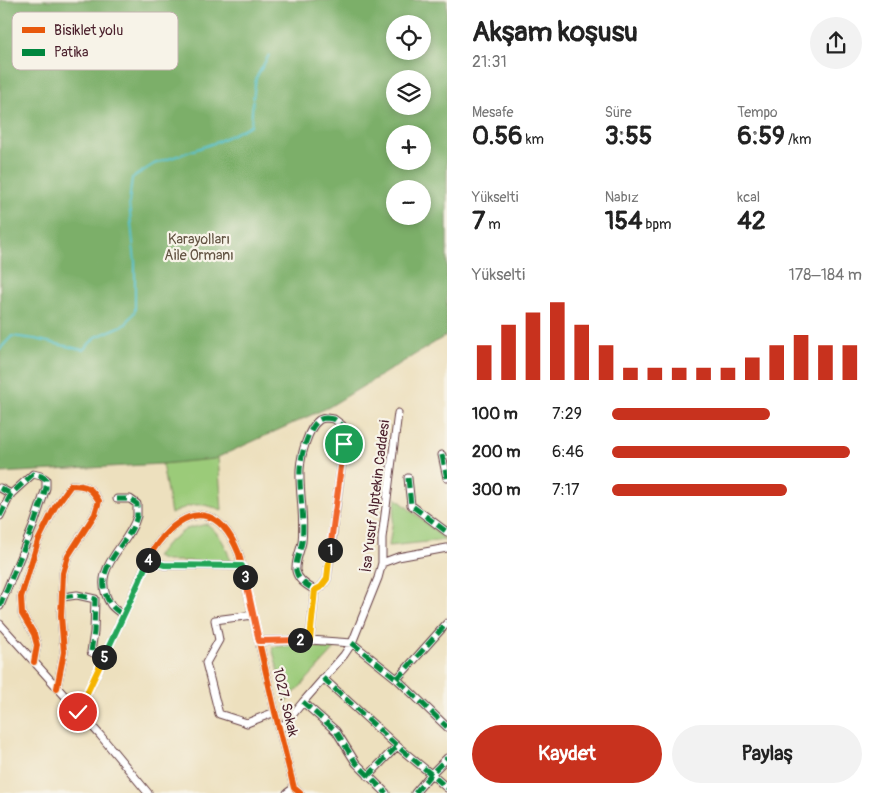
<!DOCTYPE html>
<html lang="tr">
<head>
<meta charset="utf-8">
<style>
  body { margin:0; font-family:Pangolin,sans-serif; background:#f2f2f2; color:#222; height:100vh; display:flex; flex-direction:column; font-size:19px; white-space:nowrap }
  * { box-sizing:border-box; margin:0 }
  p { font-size:16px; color:#767676 }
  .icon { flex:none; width:28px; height:28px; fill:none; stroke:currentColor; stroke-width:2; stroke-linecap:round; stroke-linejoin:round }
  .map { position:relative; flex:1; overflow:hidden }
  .panel { display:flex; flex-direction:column; background:#fff; width:440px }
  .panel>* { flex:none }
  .fabs { position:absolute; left:386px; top:15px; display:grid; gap:10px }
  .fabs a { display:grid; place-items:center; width:45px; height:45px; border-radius:50%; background:#fff; box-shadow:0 2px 8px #0003; font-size:25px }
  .pin { position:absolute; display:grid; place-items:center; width:42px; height:42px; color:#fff; margin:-21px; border:2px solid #fff; border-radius:50%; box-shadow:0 1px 5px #0007 }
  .km { position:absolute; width:25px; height:25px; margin:-12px; border-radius:50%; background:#222; color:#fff; font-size:14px; line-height:25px; text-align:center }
  .round { display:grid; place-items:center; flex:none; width:52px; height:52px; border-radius:26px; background:#f2f2f2 }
  .overview { display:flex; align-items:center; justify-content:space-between; height:85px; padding:0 25px }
  h1 { font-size:28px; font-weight:700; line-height:38px }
  .stats { display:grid; grid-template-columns:repeat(3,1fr); gap:8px; height:85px; padding:5px 25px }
  .stats div { display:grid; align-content:center }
  .stats b { font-size:25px; font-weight:700 }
  .stats small { font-size:14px; font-weight:400 }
  .stats p { font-size:14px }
  .chart { height:140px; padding:10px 25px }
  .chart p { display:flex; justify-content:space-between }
  .chart svg { width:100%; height:90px; margin-top:5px; stroke:#c8321e; stroke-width:6 }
  .cta { display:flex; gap:10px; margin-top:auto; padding:10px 25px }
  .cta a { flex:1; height:58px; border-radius:30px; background:#c8321e; color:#fff; font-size:20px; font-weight:700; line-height:58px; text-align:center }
  .cta a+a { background:#f2f2f2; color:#222 }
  ul { padding:0 25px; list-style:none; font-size:16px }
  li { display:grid; grid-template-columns:80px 60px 1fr; align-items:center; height:38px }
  li i { height:12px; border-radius:6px; background:#c8321e }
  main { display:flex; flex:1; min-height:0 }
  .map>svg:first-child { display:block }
</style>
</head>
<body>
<main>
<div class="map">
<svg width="447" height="793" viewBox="0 0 447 793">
  <rect width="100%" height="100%" fill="#f7f3e8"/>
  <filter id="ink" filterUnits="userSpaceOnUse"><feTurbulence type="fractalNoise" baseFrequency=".02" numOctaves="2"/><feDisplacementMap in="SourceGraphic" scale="10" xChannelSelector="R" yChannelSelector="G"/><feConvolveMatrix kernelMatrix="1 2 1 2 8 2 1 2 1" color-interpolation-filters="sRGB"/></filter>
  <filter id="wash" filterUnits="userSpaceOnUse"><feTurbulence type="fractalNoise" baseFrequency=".0096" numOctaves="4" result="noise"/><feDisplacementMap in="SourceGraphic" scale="20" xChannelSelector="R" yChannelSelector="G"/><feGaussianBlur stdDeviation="1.12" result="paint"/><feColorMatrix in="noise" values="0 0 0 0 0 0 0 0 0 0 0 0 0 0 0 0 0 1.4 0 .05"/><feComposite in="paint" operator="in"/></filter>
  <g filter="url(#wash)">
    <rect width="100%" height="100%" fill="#ede0be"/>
    <path fill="#9bcb79" stroke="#727552" d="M218,457L222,510C199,502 193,503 171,514L162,464Z
      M396,498L446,540L389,546Z
      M207,524C219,533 227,546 230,561H166L156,557L166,544L186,529Z
      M292,645L335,649L286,702L272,647Z"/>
    <path fill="#7caf69" stroke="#63674a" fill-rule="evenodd" d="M0,0H447V335L329,407L214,459L162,464L0,473ZM395,24H422V51H395ZM395,79H422V106H395ZM395,134H422V161H395ZM395,189H422V216H395Z"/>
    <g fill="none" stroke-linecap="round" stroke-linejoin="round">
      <path stroke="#54c1cd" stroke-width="2" d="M0,349L12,336L35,339L83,350L96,337L126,324L135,311V263L129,203L132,178L154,164L217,142L251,125L253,99L256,78L269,55"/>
    </g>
  </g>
  <g filter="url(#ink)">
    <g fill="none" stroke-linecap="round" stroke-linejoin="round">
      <g stroke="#623c41" stroke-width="9">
        <path id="minor" d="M326,418L334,419L342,425L344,444L327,579L321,587L315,590C307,586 298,580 296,571C295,561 300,552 302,542C305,517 299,493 300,469C301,455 308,428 319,420C320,419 325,418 326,418Z
          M442,455L447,478
          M408,478L411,505L447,532
          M0,488L11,494
          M117,499H130L137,504C137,508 137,512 137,516C129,547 87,569 111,605C114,609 119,612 123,615
          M0,516L11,494L33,474L41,476L46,479V488L34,524L0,606
          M148,559L164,565L242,566
          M382,563L398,557L447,548
          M63,597L77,595L95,599L94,632L91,652L104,658
          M253,615L215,620L219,640L206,663L219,714L247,723L275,712
          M0,624L100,735L148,793
          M310,640L315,590
          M259,641L310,640L352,643L397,679L447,727
          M34,662L37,645L34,634L22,614L21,597L38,541L55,507L71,485C87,485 91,488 99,501L95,514L68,556L63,573L61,616L64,652L57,688
          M323,678L397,746L431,774L447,788
          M397,679L447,623
          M303,702L336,731L356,763L386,793
          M79,712C97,673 115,633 133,594C141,577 146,558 158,543C189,503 220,506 239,554L275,712L294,788L300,793
          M280,730L303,702L344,655L352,643L378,578L382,563V538L398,413
          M368,776L397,746
          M287,793L294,788
          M415,793L431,774L447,758"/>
      </g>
      <use href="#minor" stroke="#fff" stroke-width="7"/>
      <path stroke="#00873e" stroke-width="5" stroke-dasharray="10 5" stroke-linecap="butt" d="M326,418L334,419L342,425L344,444L327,579L321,587L315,590C307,586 298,580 296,571C295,561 300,552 302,542C305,517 299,493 300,469C301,455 308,428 319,420C320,419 325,418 326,418Z
        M442,455L447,478
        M408,478L411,505L447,532
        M0,488L11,494
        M117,499H130L137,504C137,508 137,512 137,516C129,547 87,569 111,605C114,609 119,612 123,615
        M0,516L11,494L33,474L41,476L46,479V488L34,524L0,606
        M63,597L77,595L95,599L94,632L91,652L104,658
        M310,640L315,590
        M352,643L397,679L447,727
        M323,678L397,746L431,774L447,788
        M397,679L447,623
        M303,702L336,731L356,763L386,793
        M368,776L397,746
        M415,793L431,774L447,758"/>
      <g stroke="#f7f3e8" stroke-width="9">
        <path id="cycleway" d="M34,662L37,645L34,634L22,614L21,597L38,541L55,507L71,485C87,485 91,488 99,501L95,514L68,556L63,573L61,616L64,652L57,688
          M79,712C97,673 115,633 133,594C141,577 146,558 158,543C189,503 220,506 239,554L275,712L294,788L300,793"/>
      </g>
      <use href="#cycleway" stroke="#e8590c" stroke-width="6"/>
    </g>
  </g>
  <g fill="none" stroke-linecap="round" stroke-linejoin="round" filter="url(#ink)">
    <g stroke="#fff" stroke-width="10">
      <path id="split-1" d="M330,550L344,444"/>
    </g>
    <g stroke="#fff" stroke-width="10">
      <path id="split-2" d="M300,640H310L315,590L321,587L327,579L330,550"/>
    </g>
    <g stroke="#fff" stroke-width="10">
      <path id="split-3" d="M245,577L259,641L300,640"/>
    </g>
    <g stroke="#fff" stroke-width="10">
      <path id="split-4" d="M148,560L164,565L242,566L245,577"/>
    </g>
    <g stroke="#fff" stroke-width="10">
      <path id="split-5" d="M104,657L139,582L148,560"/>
    </g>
    <g stroke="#fff" stroke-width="10">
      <path id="split-6" d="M78,712L104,657"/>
    </g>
    <use href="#split-1" stroke="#f0652b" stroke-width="6"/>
    <use href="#split-2" stroke="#f5b400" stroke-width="6"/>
    <use href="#split-3" stroke="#f0652b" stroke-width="6"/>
    <use href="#split-4" stroke="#22a559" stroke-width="6"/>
    <use href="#split-5" stroke="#22a559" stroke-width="6"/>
    <use href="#split-6" stroke="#f5b400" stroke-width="6"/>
  </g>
  <g text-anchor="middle" stroke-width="4.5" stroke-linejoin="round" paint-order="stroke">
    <g font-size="14" fill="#625342" stroke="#f7f3e8">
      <text x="199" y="244">Karayolları<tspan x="199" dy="16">Aile Ormanı</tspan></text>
    </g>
    <g font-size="14" fill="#4a1f2b" stroke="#f7f3e8">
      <text transform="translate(375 496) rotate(-83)" y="5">İsa Yusuf Alptekin Caddesi</text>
      <text transform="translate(286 702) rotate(77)" y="5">1027. Sokak</text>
    </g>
  </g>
  <rect x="12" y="12" width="166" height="58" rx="8" fill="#f7f3e8" stroke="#c3b3af" stroke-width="1"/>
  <rect x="22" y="27" width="23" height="6" fill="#e8590c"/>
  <rect x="22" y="49" width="23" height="7" fill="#00873e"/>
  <g font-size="14" fill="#4a1f2b">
    <text x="54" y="35">Bisiklet yolu</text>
    <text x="54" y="57">Patika</text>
  </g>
</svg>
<div class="fabs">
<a><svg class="icon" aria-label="locate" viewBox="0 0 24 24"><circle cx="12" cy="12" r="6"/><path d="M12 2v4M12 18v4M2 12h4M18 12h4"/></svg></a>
<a><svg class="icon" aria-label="layers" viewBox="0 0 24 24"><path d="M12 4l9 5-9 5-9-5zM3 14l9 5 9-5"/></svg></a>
<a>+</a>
<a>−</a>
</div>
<div class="pin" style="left:344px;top:444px;background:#1e9e55"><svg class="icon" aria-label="arrive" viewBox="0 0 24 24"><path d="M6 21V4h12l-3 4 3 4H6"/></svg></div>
<div class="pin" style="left:78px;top:712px;background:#d93025"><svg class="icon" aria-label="check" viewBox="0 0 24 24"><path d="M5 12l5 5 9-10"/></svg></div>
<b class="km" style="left:330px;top:550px">1</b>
<b class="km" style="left:300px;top:640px">2</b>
<b class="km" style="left:245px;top:577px">3</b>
<b class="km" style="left:148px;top:560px">4</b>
<b class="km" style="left:104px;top:657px">5</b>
</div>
<section class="panel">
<div class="overview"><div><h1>Akşam koşusu</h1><p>21:31</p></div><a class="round"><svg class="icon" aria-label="share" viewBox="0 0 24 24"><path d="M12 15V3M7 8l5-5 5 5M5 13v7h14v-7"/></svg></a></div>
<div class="stats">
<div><p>Mesafe</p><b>0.56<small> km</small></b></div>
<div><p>Süre</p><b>3:55</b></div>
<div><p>Tempo</p><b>6:59<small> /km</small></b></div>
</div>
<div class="stats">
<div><p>Yükselti</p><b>7<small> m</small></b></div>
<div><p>Nabız</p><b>154<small> bpm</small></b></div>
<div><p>kcal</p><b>42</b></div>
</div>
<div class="chart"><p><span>Yükselti</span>178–184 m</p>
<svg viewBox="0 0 160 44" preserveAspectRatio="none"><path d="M5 44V27M15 44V17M25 44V11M35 44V6M45 44V17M55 44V27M65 44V38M75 44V38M85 44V38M95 44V38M105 44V38M115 44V33M125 44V27M135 44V22M145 44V27M155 44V27"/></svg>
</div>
<ul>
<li><b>100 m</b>7:29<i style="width:63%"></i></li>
<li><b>200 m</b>6:46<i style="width:95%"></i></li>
<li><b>300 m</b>7:17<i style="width:70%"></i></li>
</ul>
<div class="cta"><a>Kaydet</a><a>Paylaş</a></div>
</section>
</main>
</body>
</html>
